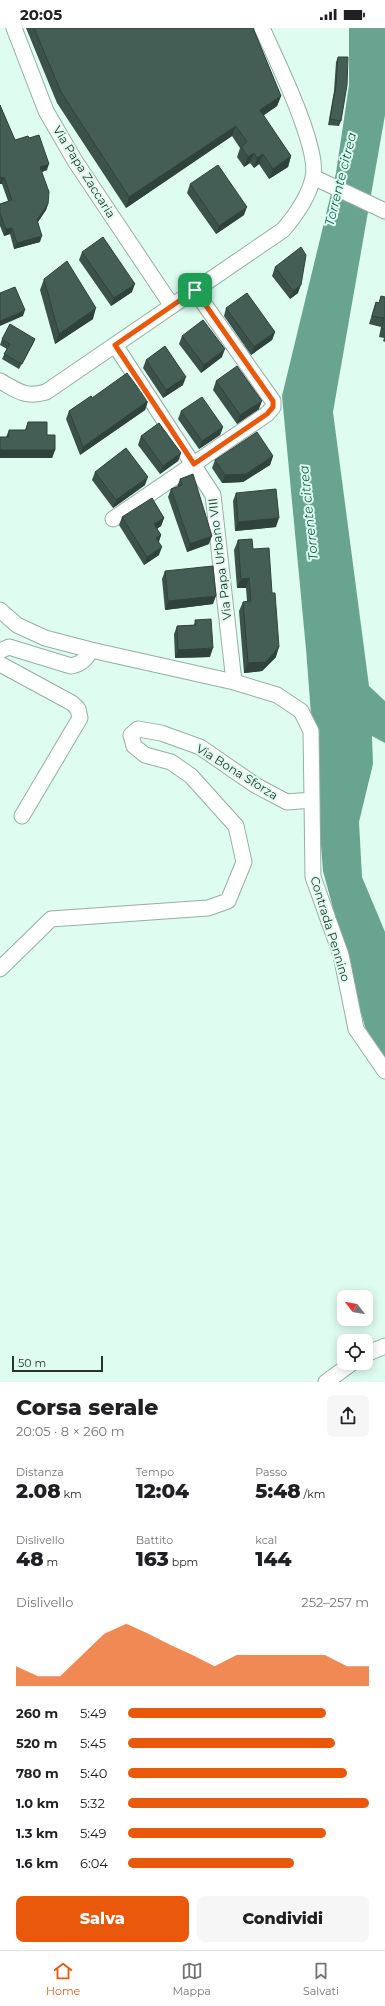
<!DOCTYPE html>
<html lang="it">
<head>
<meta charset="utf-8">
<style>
  body { margin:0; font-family:Montserrat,sans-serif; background:#f6f6f6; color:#202124; height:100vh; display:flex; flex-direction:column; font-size:15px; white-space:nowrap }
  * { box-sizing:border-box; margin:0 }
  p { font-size:13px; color:#757577 }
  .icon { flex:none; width:22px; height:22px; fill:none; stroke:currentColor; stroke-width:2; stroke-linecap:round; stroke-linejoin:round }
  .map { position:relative; height:1354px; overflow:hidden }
  .side { display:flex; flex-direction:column; background:#fff; flex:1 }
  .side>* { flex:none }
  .needle { width:26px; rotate:301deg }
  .controls { position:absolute; left:337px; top:1262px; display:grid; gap:8px }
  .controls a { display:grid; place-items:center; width:36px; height:36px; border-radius:8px; background:#fff; box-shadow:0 2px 10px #0003; font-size:20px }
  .scale { position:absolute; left:12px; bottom:10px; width:91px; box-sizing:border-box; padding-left:4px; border:2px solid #28332f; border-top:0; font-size:11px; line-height:14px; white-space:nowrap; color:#28332f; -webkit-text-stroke:3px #dffcf1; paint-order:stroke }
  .pin { position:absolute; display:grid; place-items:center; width:34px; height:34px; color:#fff; margin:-17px; border-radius:8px; box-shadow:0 2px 6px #0006 }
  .round { display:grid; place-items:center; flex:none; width:42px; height:42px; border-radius:8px; background:#f6f6f6 }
  .summary { display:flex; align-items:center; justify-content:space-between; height:68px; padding:0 16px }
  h1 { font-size:22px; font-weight:800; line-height:30px }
  .stats { display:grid; grid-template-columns:repeat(3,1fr); gap:6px; height:68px; padding:4px 16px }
  .stats div { display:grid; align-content:center }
  .stats b { font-size:20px; font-weight:800 }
  .stats small { font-size:11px; font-weight:400 }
  .stats p { font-size:11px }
  .chart { height:112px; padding:8px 16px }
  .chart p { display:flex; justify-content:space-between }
  .chart svg { width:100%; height:72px; margin-top:4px; fill:#ea580c; opacity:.7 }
  .button { display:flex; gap:8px; margin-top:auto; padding:8px 16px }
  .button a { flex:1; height:46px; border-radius:8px; background:#ea580c; color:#fff; font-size:16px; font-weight:800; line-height:46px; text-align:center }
  .button a+a { background:#f6f6f6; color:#202124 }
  ul { padding:0 16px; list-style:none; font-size:13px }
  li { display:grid; grid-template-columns:64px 48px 1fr; align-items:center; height:30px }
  li i { height:10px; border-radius:5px; background:#ea580c }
  .status { display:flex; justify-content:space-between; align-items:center; height:28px; padding:0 20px; background:#fff; direction:ltr }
  .status svg { height:11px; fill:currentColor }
  .menu { display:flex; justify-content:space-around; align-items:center; height:56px; border-top:1px solid #e0e0e0; background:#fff; font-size:11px; color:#757577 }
  .menu a { display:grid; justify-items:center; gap:2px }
  .menu .selected { color:#ea580c }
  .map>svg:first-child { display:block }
</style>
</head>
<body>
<div class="status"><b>20:05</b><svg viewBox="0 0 49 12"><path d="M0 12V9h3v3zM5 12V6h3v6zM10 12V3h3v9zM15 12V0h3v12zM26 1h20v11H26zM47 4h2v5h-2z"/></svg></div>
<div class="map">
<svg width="385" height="1354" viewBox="0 0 385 1354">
  <rect width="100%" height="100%" fill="#dffcf1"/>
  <path fill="#69a490" d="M349,0H385V87L333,384L369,658L385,673V715L372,708L373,736L359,794L362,849L385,904V1035L365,999L323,843L306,621L282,368L336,145L349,57Z"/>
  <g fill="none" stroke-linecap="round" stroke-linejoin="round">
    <g stroke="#94afa5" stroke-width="17">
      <path id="street" d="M14,0L46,83L75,133L172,278
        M313,149L385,183
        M115,317L213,467L234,654
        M0,353C18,363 25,370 46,364L283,202C296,187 308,170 313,150C320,120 276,31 262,0
        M113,491L267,386L273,379V373L195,263
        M0,582L17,597L45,610L91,622L234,654L277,667L301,683L311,703L312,772L287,774L255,757L200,719L161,705L138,701L131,707L134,718L145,727L171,734L191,748L236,798L244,834L228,873L208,880L51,891L0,941
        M0,623L9,619L71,638C82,636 86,631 91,622
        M0,636L72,675L78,681L80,690L22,788
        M312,772L313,849L341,927L356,1001L385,1043
        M366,1326L385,1318
        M326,1354L352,1335"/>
    </g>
    <use href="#street" stroke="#fff" stroke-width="15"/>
  </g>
  <path fill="#3b5149" d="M26,0H253L281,68L277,78L263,88L291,128L288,139L269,151L259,136L254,140L250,135L244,139L237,129L240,120L232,108L126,180L57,75Z
    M338,29L341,93L339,98L328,97L334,63L336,34Z
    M0,77L15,112L29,110L47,142L42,144L48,176L46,182L38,194L40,214L14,221L10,206L4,208L0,198V176L8,173L2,156H0Z
    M190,156L244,187L216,206L187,165Z
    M82,224L132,264L111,278L79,232Z
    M275,239L298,265L290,271L272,248Z
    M44,251L93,291L55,316L40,262Z
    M381,268L385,269V314L383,313L384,310L379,309L381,299L369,296L373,283L376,274L379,275Z
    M226,280L275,304L272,312L251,327L224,288Z
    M182,308L222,329L201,345L179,316Z
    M2,311H35L33,316L19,341L2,331L7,321L0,317Z
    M146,332L183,357L163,370L143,340Z
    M216,353L259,381L237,396L213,362Z
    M92,370L148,373L145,382L80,427L66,391L69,383Z
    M181,383L223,399L220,407L199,421L178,391Z
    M28,394L47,407L55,422L52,430H0V409H6L9,402H25Z
    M141,408L181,425L178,433L160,446L138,417Z
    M273,428L270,437L243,454L222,455L212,440L215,432Z
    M95,444L145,457L113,480L92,452Z
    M180,451L209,516L187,524L168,469L171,461L177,459Z
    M236,465L276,499L235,503L233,473Z
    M122,489L164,490L161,498L157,501L161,507L159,514V527L144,537L119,497Z
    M238,512L253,521L276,629L262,643L244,645L239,583L243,574L247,573L246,560H237L234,522Z
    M165,543L213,576L165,582L162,551Z
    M195,592L210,629L175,630L174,606L177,598L194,597Z"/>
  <path fill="#30423c" d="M281,68L277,78L256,92L260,82Z
    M236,98L232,108L126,180L129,169Z
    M254,125L250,135L244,139L248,129Z
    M263,126L259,136L254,140L257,130Z
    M291,128L288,139L269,151L273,141Z
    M49,136L47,142L38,145L40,139Z
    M4,149L2,156H0V153L1,150Z
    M48,176L46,182L35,198L37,192Z
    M247,179L244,187L216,206L219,198Z
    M12,200L10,206L4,208L6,201Z
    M42,208L40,214L14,221L17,215Z
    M135,256L132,264L111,278L114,270Z
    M301,257L298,265L290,271L293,263Z
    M96,280L93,291L55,316L59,306Z
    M25,282L23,288L0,298V293Z
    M275,304L272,312L251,327L254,319Z
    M225,321L222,329L201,345L204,337Z
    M186,349L183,357L163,370L166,362Z
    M148,373L145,382L80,427L83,419Z
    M262,373L259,381L237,396L240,387Z
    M223,399L220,407L199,421L202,413Z
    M0,422H55L52,430H0Z
    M181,425L178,433L160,446L163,438Z
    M273,428L270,437L243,454L222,455L225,447Z
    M148,449L145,457L113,480L116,472Z
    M164,490L161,498L151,504L154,496Z
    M279,490L276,499L235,503L238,494Z
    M161,507L158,515L156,510Z
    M212,508L209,516L187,524L190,516Z
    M162,519L159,527L144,537L147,529Z
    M249,550L246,560H237L241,551Z
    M216,568L213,576L165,582L168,573Z
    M279,619L276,629L262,643L244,645L248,635Z
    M213,620L210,629L175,630L178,622Z"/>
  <path fill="#455e55" stroke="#30423c" d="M34,0H253L281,68L260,82L291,128L273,141L263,126L257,130L254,125L248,129L241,119L247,114L236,98L129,169L61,64Z
    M338,29H348L347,57L341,93L330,91L336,57Z
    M0,77L15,112L28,108L29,110L39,107L49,136L40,139L49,164L48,176L37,192L42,208L17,215L12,200L6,201L0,186V176L12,172L4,149L1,150L0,148Z
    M218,137L247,179L219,198L190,156Z
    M103,209L135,256L114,270L82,224Z
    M301,219L306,227L301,257L293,263L275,239Z
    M67,233L96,280L59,306L44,251Z
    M15,259L25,282L0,293V265Z
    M247,265L275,304L254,319L226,280Z
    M381,268L385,269V301L382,300L384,290L372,288L376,274L379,275Z
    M203,292L225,321L204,337L182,308Z
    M10,296L35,311L22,336L4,326L10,316L2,311Z
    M165,318L186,349L166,362L146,332Z
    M237,338L262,373L240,387L216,353Z
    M127,345L148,373L83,419L69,383L91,368L92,370Z
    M202,369L223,399L202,413L181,383Z
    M28,394H47V407H55V422H0V409H9V402H26Z
    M159,395L181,425L163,438L141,408Z
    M257,404L273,428L246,446L225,447L215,432Z
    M126,420L148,449L116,472L95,444Z
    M193,446L212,508L190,516L171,461L182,457L180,451Z
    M276,461L279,490L238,494L236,465Z
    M152,470L164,490L154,496L161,507L156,510L162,519L147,529L122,489Z
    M252,511L253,521L269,520L272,565H275L279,619L266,634L248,635L243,574L251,573L249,550L241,551L238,512Z
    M213,538L216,568L168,573L165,543Z
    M211,591L213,620L178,622L177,598L196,597L195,592Z"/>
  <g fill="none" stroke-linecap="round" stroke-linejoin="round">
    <g stroke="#fff" stroke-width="8">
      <path id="route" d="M195,262L273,373V379L267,386L194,436L115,317Z"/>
    </g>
    <use href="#route" stroke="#ea580c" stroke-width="5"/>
  </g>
  <g text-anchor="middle" stroke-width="4" stroke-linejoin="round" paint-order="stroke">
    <g font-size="12" fill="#28332f" stroke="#dffcf1">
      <text transform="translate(84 144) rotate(58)" y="4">Via Papa Zaccaria</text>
      <text transform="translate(220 531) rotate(-97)" y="4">Via Papa Urbano VIII</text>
      <text transform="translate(237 744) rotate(32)" y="4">Via Bona Sforza</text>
      <text transform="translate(330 901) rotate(73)" y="4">Contrada Pennino</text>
    </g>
    <g font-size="13" font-style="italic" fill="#186450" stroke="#dffcf1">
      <text transform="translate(340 151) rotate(-76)" y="5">Torrente citrea</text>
      <text transform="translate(308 485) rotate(-96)" y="5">Torrente citrea</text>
    </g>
  </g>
</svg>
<div class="controls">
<a><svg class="needle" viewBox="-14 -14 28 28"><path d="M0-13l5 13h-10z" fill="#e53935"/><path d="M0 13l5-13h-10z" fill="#757577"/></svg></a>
<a><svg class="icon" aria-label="locate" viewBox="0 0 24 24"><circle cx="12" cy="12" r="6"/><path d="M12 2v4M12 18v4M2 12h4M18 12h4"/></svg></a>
</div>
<div class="scale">50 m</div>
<div class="pin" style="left:195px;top:262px;background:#1e9e55"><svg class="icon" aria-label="arrive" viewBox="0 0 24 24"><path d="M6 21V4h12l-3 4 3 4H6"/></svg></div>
</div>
<section class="side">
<div class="summary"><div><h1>Corsa serale</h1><p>20:05 · 8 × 260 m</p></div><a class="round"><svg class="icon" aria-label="share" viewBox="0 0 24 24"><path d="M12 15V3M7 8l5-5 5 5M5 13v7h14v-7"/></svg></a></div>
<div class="stats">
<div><p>Distanza</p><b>2.08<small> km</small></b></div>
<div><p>Tempo</p><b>12:04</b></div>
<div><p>Passo</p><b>5:48<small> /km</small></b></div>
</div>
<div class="stats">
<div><p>Dislivello</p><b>48<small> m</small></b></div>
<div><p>Battito</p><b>163<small> bpm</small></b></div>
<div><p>kcal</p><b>144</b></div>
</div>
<div class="chart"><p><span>Dislivello</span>252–257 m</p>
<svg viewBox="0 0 160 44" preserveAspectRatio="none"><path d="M0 44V32L10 38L20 38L30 25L40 12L50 6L60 12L70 19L80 25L90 32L100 25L110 25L120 25L130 25L140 25L150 32L160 32V44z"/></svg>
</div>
<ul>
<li><b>260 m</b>5:49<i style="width:82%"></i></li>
<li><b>520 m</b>5:45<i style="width:86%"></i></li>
<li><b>780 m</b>5:40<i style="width:91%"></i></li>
<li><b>1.0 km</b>5:32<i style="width:100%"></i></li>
<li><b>1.3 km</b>5:49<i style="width:82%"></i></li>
<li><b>1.6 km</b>6:04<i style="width:69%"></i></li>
</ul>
<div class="button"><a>Salva</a><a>Condividi</a></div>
</section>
<nav class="menu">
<a class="selected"><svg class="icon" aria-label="home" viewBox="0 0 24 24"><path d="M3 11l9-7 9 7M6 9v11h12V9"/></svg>Home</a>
<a><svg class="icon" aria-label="map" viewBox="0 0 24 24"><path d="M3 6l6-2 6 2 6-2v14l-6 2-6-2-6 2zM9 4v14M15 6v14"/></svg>Mappa</a>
<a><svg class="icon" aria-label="saved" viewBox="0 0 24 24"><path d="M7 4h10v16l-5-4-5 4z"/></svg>Salvati</a>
</nav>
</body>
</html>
